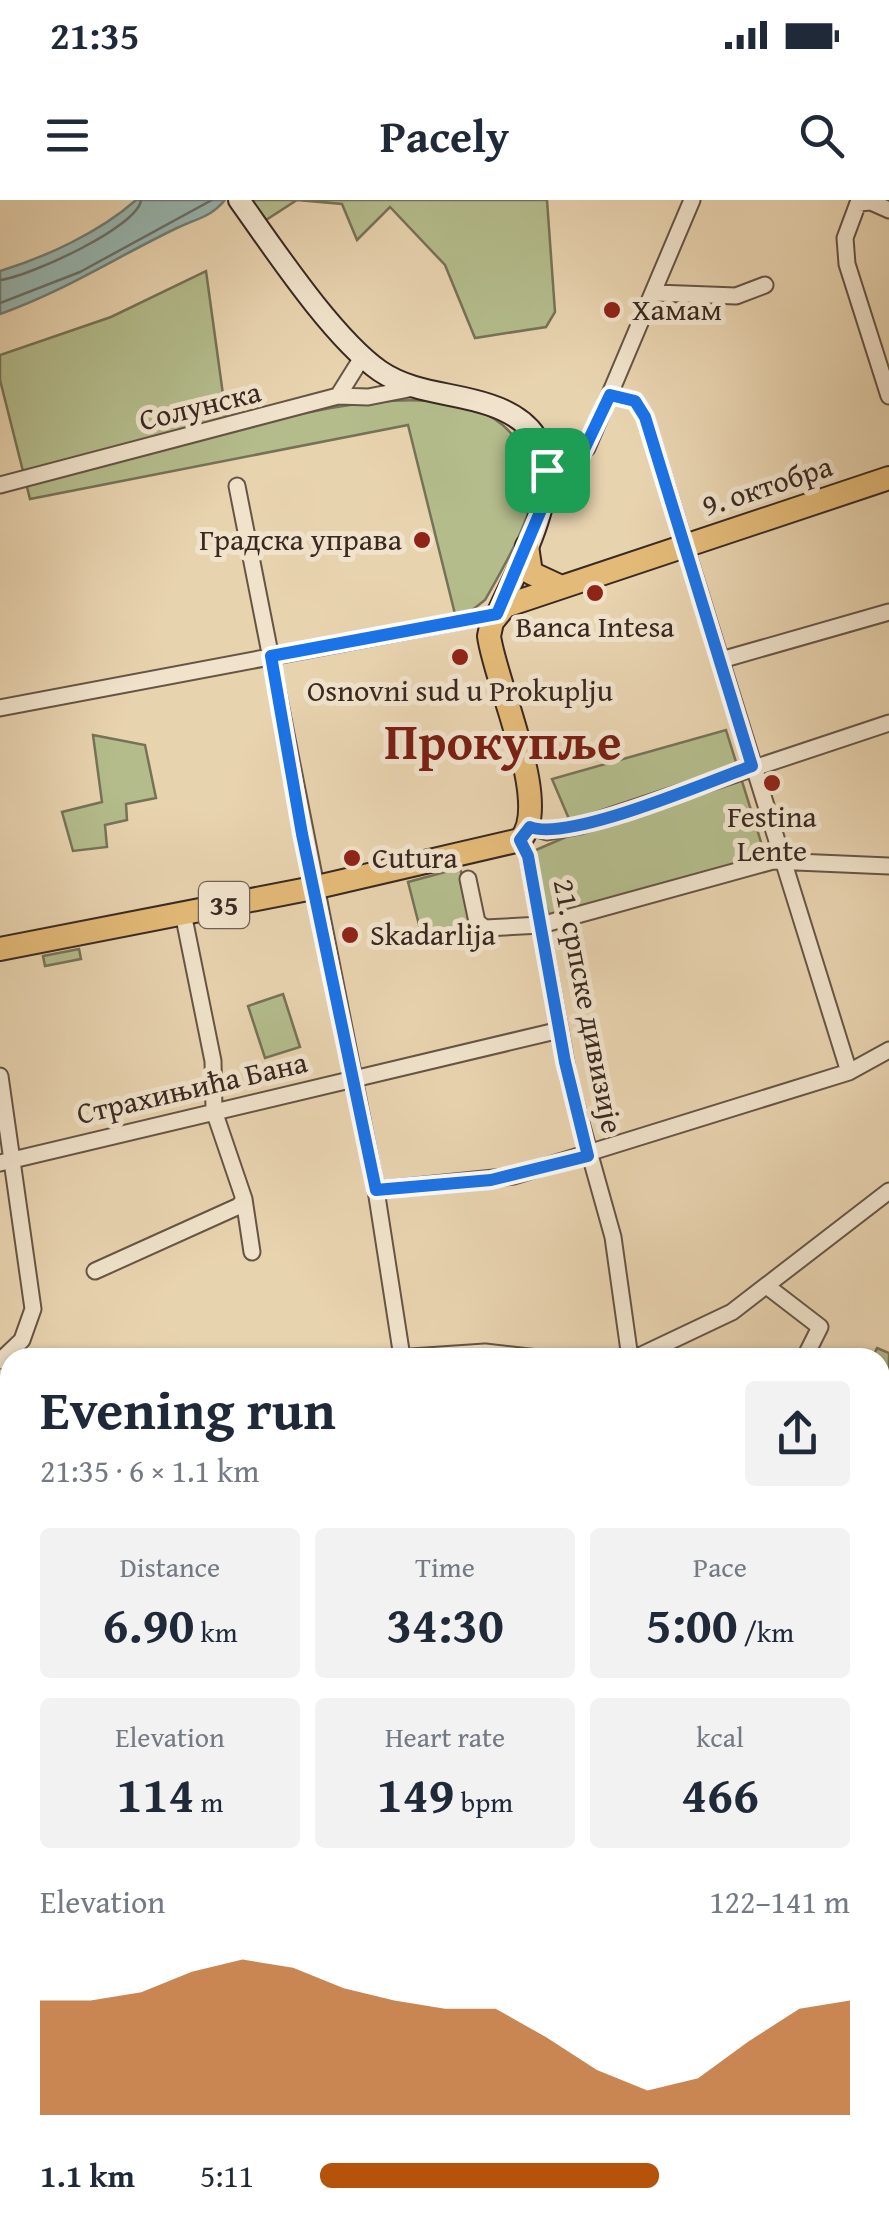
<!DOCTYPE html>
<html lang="en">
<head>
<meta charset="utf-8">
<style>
  body { margin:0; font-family:"Gentium Book Plus",serif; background:#f2f2f3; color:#1f2937; height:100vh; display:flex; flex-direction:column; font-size:38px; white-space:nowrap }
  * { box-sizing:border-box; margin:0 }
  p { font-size:32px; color:#747a83 }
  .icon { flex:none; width:55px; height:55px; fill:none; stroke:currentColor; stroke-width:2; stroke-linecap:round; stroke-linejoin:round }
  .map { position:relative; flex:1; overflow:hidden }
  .drawer { position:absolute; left:0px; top:1148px; width:890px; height:888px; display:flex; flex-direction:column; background:#fff; border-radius:30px 30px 0 0; box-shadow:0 2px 8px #0004 }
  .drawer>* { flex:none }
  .pin { position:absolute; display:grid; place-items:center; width:85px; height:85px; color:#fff; margin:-42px; border-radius:20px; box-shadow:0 5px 15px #0006 }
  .round { display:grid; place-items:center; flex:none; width:105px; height:105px; border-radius:10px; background:#f2f2f3 }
  .headline { display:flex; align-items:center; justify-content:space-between; height:170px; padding:0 40px }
  h1 { font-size:55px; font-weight:800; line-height:75px }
  .figures { display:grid; grid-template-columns:repeat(3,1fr); gap:15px; height:170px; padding:10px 40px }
  .figures div { display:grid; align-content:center; border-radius:10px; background:#f2f2f3; text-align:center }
  .figures b { font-size:50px; font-weight:800 }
  .figures small { font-size:28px; font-weight:400 }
  .figures p { font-size:28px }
  .chart { height:280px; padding:20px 40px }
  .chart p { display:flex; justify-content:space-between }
  .chart svg { width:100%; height:180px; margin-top:10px; fill:#b45309; opacity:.7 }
  ul { padding:0 40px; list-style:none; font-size:32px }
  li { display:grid; grid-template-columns:160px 120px 1fr; align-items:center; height:75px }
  li i { height:25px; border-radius:12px; background:#b45309 }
  .status { display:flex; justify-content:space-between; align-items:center; height:70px; padding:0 50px; background:#fff; direction:ltr }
  .status svg { height:28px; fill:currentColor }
  header { display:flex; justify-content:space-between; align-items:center; height:130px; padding:0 40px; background:#fff; font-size:45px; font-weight:800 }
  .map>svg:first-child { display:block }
</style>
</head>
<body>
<div class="status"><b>21:35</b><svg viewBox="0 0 49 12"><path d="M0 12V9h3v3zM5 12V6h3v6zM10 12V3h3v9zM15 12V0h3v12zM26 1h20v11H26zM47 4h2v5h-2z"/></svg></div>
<header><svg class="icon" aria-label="menu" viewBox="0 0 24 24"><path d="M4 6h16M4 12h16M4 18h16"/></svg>Pacely<svg class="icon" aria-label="search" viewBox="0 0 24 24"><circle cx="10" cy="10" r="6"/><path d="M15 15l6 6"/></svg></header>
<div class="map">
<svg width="889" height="2034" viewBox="0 0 889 2034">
  <rect width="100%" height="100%" fill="#e8d3af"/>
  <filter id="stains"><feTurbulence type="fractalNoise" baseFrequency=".002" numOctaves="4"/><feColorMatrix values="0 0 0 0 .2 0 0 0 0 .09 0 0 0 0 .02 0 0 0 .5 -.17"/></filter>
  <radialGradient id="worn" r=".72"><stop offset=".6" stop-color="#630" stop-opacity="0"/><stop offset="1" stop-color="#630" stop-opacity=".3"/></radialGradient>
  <path fill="#b4bc8c" stroke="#777257" stroke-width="2.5" d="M252,0H547L555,112L546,127L475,138L445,65L390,7L357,40L342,4L297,0L266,20Z
    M206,71L228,231C298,214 472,165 519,244C526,256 535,272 534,287C532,319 501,372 485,400L471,411L455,414L408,225L30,299L0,180V155L111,117Z
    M726,530L766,658L550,719L529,653L575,633L552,579Z
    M93,535L145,545L156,598L126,604L127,620L105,625L107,647L73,651L62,612L102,602Z
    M460,668L477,735L425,748L408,682Z
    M79,749L81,759L45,766L43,756Z
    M283,794L300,847L265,858L248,806Z
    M877,1148L889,1153V1196L880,1193V1158L873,1157Z
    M889,1211V1309L880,1301V1229Z
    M0,1245L10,1246V1587L0,1594Z
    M889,1401V1929L880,1939V1407Z"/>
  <path fill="#98b7b2" stroke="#727e78" stroke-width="2.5" d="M136,0H225C211,17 198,18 179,27C116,57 67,90 0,114V71C46,57 100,32 136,0Z"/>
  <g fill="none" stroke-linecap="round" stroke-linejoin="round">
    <path stroke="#69706a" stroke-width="2.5" d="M0,80C28,77 138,27 141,0
      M0,103L80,72L212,0"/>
    <g stroke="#665445" stroke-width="19">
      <path id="street" d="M889,10L871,2L858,3L845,38L847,64L889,196
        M656,93L736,96L765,85
        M610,195L635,201L645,217L849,872
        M338,196L363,156
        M547,270L572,262L587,248L692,0
        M0,285L338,196L368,197L414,188
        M237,286L376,990L402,1157
        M721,460L889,412
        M0,508L497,414
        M530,627L547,632L580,626L889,523
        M520,640L528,657L569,880L613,1037L630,1158
        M468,679L477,722L485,728L541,725L773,661L889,666
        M183,713L213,861L214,911L244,999L252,1052
        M0,876L33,1109L22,1140L0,1161
        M0,963L560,830
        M376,990L514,976L849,872L889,850
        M95,1071L239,1006L244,999
        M768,1087L820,1127L805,1157
        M396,1158L485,1152L538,1158
        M635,1158L732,1112L889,991
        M0,1177H10
        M0,1849L10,1846
        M0,1950L10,1946
        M146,2025L158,2034"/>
    </g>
    <g stroke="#3a2922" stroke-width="24">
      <path id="secondary" d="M239,0C274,49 332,137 380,171C414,194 453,192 490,205C595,240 526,349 497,414"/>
    </g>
    <g stroke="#3a2922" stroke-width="26">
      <path id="primary" d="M527,346L531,373L557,385
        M0,749L313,688L520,640C553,606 495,483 489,436L492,422L505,406L889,278"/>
    </g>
    <use href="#street" stroke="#f0e2cb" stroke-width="15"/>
    <use href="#secondary" stroke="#f0e2cb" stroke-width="20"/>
    <use href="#primary" stroke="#e4ba78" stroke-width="22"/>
  </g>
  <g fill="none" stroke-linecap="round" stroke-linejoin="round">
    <g stroke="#fff" stroke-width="20">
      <path id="route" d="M610,195L635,201L645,217L752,566C707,582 569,642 530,627L520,640L528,656L565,862L588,956L491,980L376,990L302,634L271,456L497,414L546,298L547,270L581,256Z"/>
    </g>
    <use href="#route" stroke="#1a73e8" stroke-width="12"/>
  </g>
  <g fill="#8f2418" stroke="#f0e2cb" stroke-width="4">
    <circle cx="612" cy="110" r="10"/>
    <circle cx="422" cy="340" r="10"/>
    <circle cx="595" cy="393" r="10"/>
    <circle cx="460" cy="457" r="10"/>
    <circle cx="772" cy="583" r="10"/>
    <circle cx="352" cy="658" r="10"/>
    <circle cx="350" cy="735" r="10"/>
  </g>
  <g text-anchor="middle" stroke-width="10" stroke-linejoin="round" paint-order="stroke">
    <rect fill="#f0e2cb" stroke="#716055" stroke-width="2.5" x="199" y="682" width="50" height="46" rx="8"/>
    <g font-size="28" font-weight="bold" fill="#3a2922">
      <text x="224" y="715">35</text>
    </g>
    <g font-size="30" fill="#3a2922" stroke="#f0e2cb" text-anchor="start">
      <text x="632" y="120">Хамам</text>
      <text x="402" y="350" text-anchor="end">Градска управа</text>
      <text x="595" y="437" text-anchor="middle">Banca Intesa</text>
      <text x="460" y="501" text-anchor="middle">Osnovni sud u Prokuplju</text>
      <text x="772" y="627" text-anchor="middle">Festina<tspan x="772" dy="34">Lente</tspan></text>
      <text x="372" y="668">Cutura</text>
      <text x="370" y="745">Skadarlija</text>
    </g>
    <g font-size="30" fill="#3a2922" stroke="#f0e2cb">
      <text transform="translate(200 206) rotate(-14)" y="10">Солунска</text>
      <text transform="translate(767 286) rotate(-18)" y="10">9. октобра</text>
      <text transform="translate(588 806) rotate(79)" y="10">21. српске дивизије</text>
      <text transform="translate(192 888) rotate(-13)" y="10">Страхињића Бана</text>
    </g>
    <g font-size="50" font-weight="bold" fill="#7a1f14" stroke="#f0e2cb">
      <text x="503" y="559">Прокупље</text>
    </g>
  </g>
  <rect width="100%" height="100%" filter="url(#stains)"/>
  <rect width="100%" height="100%" fill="url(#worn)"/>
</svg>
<div class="pin" style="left:547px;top:270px;background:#1e9e55"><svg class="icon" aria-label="arrive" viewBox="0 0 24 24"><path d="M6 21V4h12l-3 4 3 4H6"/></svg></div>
<section class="drawer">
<div class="headline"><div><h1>Evening run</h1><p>21:35 · 6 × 1.1 km</p></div><a class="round"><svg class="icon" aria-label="share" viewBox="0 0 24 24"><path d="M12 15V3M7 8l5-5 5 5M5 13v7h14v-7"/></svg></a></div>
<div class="figures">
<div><p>Distance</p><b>6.90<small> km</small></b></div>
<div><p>Time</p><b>34:30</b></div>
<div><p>Pace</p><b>5:00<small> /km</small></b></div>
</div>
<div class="figures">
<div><p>Elevation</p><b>114<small> m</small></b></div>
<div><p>Heart rate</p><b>149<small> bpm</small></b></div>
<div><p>kcal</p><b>466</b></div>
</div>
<div class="chart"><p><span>Elevation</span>122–141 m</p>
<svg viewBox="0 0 160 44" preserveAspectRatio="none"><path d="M0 44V16L10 16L20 14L30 9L40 6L50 8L60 13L70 16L80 18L90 18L100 25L110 33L120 38L130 35L140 26L150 18L160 16V44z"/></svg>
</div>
<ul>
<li><b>1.1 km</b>5:11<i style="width:64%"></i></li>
</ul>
</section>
</div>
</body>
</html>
